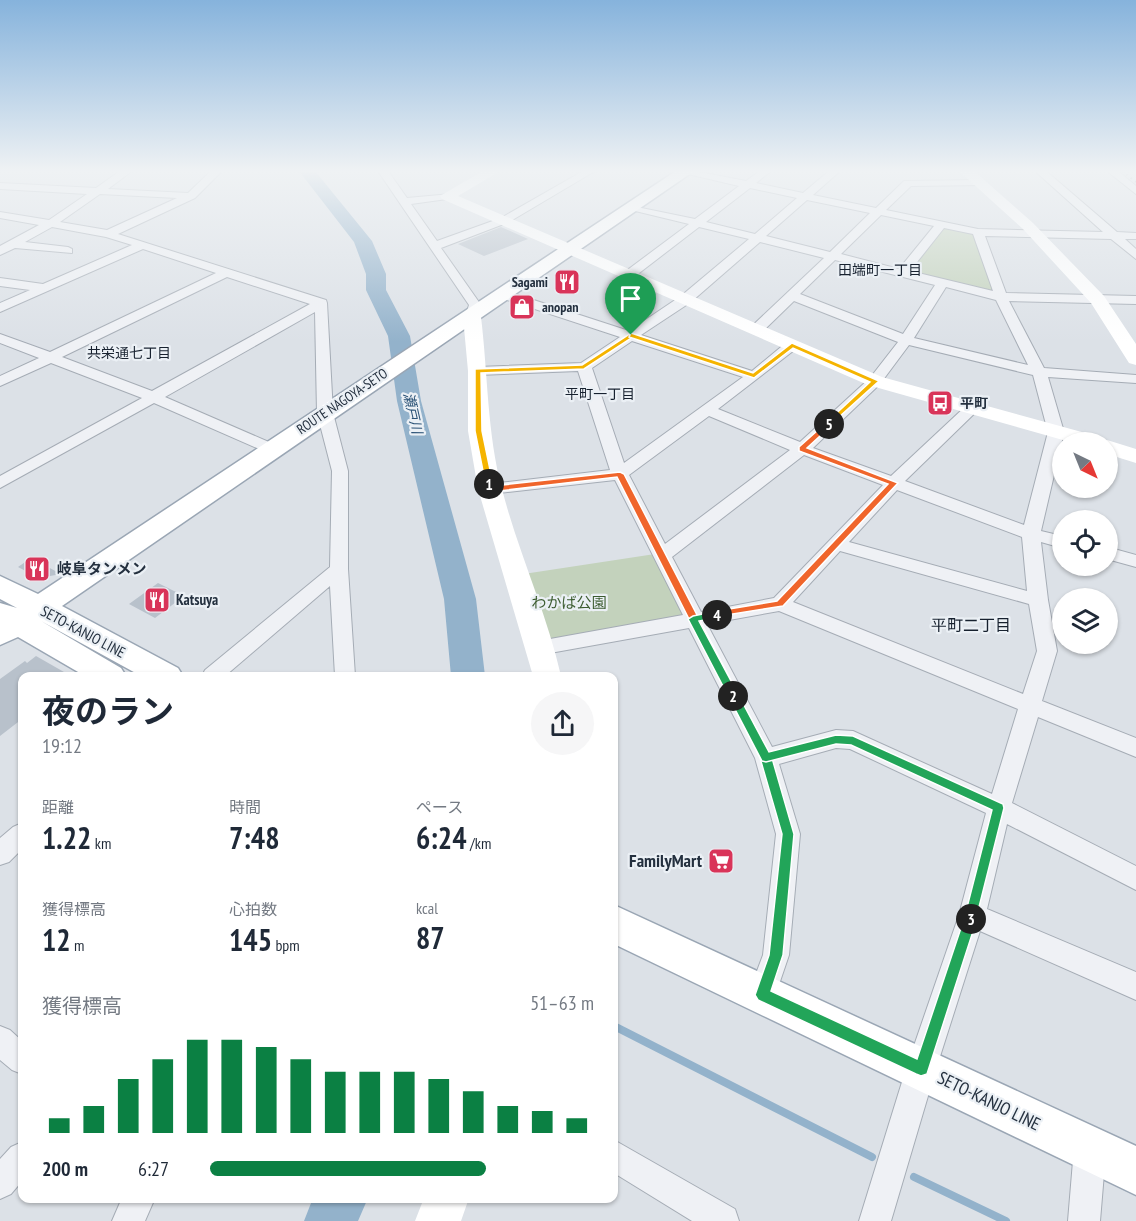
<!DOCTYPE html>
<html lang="ja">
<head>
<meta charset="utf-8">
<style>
  body { margin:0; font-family:"PT Sans Narrow","Noto Sans JP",sans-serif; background:#f6f6f7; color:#1f2937; height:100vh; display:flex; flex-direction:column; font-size:22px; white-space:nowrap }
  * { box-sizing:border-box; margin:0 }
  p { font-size:20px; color:#747a83 }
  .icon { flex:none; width:33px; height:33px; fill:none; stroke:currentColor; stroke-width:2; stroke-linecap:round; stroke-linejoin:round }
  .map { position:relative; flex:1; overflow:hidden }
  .panel { position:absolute; left:18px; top:672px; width:600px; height:531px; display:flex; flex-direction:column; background:#fff; border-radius:12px; box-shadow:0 2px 4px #0004 }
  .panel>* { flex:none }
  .needle { width:39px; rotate:137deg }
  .controls { position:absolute; left:1052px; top:432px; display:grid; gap:12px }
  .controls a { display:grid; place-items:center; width:66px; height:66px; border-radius:50%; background:#fff; box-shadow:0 2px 4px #0004; font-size:30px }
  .pin { position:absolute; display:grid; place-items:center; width:51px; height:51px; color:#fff; margin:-62px -26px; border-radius:50% 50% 50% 0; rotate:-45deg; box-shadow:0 0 6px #0007 }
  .pin .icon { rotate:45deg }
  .km { position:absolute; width:30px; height:30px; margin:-15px; border-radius:50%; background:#222; color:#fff; font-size:16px; line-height:30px; text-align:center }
  .round { display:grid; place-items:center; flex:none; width:63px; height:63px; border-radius:32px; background:#f6f6f7 }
  .headline { display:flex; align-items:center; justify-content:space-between; height:102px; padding:0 24px }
  h1 { font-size:33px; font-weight:700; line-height:45px }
  .figures { display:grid; grid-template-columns:repeat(3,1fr); gap:9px; height:102px; padding:6px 24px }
  .figures div { display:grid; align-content:center }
  .figures b { font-size:30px; font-weight:700 }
  .figures small { font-size:16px; font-weight:400 }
  .figures p { font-size:16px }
  .chart { height:168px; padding:12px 24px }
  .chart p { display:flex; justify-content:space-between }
  .chart svg { width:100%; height:108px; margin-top:6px; stroke:#0b8043; stroke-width:6 }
  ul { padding:0 24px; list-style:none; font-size:20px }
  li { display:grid; grid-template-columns:96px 72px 1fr; align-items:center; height:45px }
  li i { height:15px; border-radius:8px; background:#0b8043 }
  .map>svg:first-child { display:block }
</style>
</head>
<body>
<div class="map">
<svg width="1136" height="1221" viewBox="0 0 1136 1221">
  <rect width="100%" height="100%" fill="#dce1e7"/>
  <path fill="#c3d2bc" d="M945,227L974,233L997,294L908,272Z
    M655,554L686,617L542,643L517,575Z"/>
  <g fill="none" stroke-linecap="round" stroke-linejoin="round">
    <path stroke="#93b2cb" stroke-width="8" d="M614,1026L872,1157
      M914,1177L1006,1221"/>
    <path fill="#93b2cb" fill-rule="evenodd" d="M299,171H315L372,241L386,274V290L410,336L421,401L476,599L485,676H451L444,599L397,401L388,336L366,290V274L354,242Z
      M313,1198H368L358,1221H304Z"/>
  </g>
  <path fill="#b8c1cb" d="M501,227L528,239L484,256L458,244Z
    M31,558L61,574L39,578L18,567Z
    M158,583L184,596L155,618L129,604Z
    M36,656L71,676H22V719L0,736V679L25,661L27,663Z"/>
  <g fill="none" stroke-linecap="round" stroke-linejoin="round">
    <g stroke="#a5acb5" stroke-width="2">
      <path id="street" d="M120,171H132L108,189L188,193L211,171H222L195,198L118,234L326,300L327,303L333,413L348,471V569L355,676H335L330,586L225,676H202L205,670L330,567L332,471L317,413L315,312L165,397L278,446L280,449L278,452H266L154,403L0,488V476L142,398L51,363L0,386V376L39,358L0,343V334L50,352L216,273L143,249L0,312V303L30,290L0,286V278L43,284L132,245L106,237L52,227L25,242L68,247L72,249V253L15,248L0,255V246L39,225L0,218V212L49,220L87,194L0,189V183L96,188ZM100,194L177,198L107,230L60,222ZM227,277L310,304L152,391L62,357Z
        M378,171H388L407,198L451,194V198L447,199L411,204L437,241L501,218L583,171H595L509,222L441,248L481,305L479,317L472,321L465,317L469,305Z
        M675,171H694L746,181L760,171H771L756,183L803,193L829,171H840L813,195L876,208L904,181L980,180L985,183L984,185L911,186L886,210L978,229L1103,232L1035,171H1046L1117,232L1136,233V239H1125L1136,249V259L1111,239L985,236L1006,293L1136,296V304L1009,301L1044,368L1136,375V383L1048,377L1064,432L1041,531L1062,536V548L1041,542L1048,600L1057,651L1042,701L1136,738V757L1038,717L1012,803L1136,866V890L1007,824L987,909L1136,972V1000L980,931L936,1069L891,1221H859L906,1069L959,915L986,813L850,749L836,748L779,764L800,834L789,955L772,1005L762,1009L752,1005L748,995L763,955L776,834L755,758L689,628L539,655L532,653L529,648L532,643L539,641L683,615L615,480L490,494L482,489L490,484L610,470L578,371L478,375L471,371L478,367L581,363L620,337L498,297L496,294L498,291H506L629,331L681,296L749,239L699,227L634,277H626V271L689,224L627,209V205L695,219L739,186ZM750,188L797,198L755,234L706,222ZM807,200L870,213L830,252L766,236ZM881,215L934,226L899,269L841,254ZM944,228L973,234L993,291L910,271ZM760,242L824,258L752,326L750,329L752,332H762L794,301L898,342L870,378L800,442L718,409L797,348L799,345L797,342H787L752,371L641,335L691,302ZM835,260L935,285L903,334L800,294ZM946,287L996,300L1028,365L914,338ZM632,341L743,377L624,463L592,368ZM909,345L1033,375L1048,432L1024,525L905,481L977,411L980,408L977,405H967L891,476L813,448L880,384ZM709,416L790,450L665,544L629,475ZM804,455L883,485L774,598L701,612L672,557ZM897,490L1022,537L1027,591L849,542ZM840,551L1029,604L1037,651L1023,694L793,602ZM779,611L1018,709L992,794L853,731L836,730L772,747L707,624Z
        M1107,171H1118L1136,186V194Z
        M1107,547L1136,555V567L1107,559Z
        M22,823V849L9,862L0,865V838L13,827Z
        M0,1026L10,1030L22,1041V1074L12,1070L0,1060Z
        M1090,1133L1101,1138L1106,1149L1100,1221H1068L1074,1149L1079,1138Z
        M614,1140L735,1209L739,1221H692L614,1173Z
        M22,1142V1181L11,1194L0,1199V1159L11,1147Z
        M122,1198H155L145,1221H112Z"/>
    </g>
    <g stroke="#9aa6b4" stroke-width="3">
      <path id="primary" d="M676,171H694L62,606L178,668L183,676H141L41,621L121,668L126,676H85L18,637L0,645V603L17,608L0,599V576L38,594Z
        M614,905L1136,1146V1195L614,944Z"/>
    </g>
    <use href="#street" fill="#eff1f5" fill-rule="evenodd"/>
    <path fill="#fff" fill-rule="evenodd" d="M483,171H500L458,196L882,377L1100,437L1103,441L1107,440L1136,449V463L1107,454V442H1070L868,385L442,199L440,196Z
      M959,171H974L1033,223L1104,296L1136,344V365L1129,363L1091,303L1023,229Z
      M472,312L478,313L481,317C488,375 487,433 502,489C518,552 547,613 561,676H533L478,489L468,431V371L463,317L466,313Z
      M424,1198H469L461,1221H415Z"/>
    <use href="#primary" fill="#fff" fill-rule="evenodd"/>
    <path stroke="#748192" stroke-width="2" stroke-dasharray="1.5 4" stroke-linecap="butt" d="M1122,171L1136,182"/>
  </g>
  <linearGradient id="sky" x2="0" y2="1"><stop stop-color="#86b3dc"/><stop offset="0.5" stop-color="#eff2f4"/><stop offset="1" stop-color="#eff2f4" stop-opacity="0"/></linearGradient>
  <rect width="1136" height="342" fill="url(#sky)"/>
  <path fill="#f5b400" stroke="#fff" stroke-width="1.5" d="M631,333L633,337L584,369L481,373L482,431L493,484L486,486L475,431V369L582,365Z"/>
  <path fill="#f0652b" stroke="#fff" stroke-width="1.5" d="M620,472L624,474L739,696L737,699L733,700L728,696L617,477L490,492L486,489L485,484L492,482L493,486Z"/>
  <path fill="#22a559" stroke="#fff" stroke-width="1.5" d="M733,692L737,693L772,758L794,834L783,955L771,991L917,1059L964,919L966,915L971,913L975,915L977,919L927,1074L921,1076L916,1074L758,1000L755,995L769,955L782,834L760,758L728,696Z"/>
  <path fill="#22a559" stroke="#fff" stroke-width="1.5" d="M717,611L722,615L720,617L699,621L769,752L836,735L853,736L1003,804L1004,808L975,923L971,925L966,923L964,919L992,810L851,745L836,744L766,762L762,761L688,619L693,616Z"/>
  <path fill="#f0652b" stroke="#fff" stroke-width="1.5" d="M827,422L833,424L807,448L898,483L783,606L714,617L712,615L717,611L777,601L888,484L799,451V447Z"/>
  <path fill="#f5b400" stroke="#fff" stroke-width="1.5" d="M631,333L753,373L792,343L879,381L829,426L826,424L827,422L870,382L793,348L754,378L629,337Z"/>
  <defs>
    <g id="restaurant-square" transform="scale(1.35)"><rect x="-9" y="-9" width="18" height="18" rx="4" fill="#d93459" stroke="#ebf0f5"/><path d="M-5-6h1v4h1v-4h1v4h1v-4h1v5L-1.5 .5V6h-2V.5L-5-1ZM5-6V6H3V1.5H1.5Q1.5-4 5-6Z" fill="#fff"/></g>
    <g id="shop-square" transform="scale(1.35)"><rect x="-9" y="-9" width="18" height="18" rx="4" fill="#d93459" stroke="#ebf0f5"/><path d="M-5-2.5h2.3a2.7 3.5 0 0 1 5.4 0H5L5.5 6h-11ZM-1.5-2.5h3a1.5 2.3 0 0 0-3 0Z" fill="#fff"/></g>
    <g id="bus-square" transform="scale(1.35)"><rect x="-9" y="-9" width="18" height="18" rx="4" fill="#d93459" stroke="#ebf0f5"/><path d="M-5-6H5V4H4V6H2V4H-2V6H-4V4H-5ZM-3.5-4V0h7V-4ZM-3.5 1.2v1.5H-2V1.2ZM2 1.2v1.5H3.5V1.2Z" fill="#fff"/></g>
    <g id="supermarket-square" transform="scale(1.35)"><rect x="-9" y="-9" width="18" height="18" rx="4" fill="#d93459" stroke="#ebf0f5"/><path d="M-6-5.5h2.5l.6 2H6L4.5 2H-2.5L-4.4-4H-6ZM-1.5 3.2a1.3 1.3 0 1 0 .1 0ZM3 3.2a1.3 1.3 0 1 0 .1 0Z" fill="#fff"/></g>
  </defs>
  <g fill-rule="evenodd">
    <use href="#restaurant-square" x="567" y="282"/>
    <use href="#shop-square" x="522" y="307"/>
    <use href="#bus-square" x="940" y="403"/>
    <use href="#restaurant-square" x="37" y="569"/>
    <use href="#restaurant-square" x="157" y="600"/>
    <use href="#supermarket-square" x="721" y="861"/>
  </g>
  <g text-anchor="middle" stroke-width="4.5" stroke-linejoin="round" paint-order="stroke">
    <g font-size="14" fill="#17212f" stroke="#ebf0f5">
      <text x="880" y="275">田端町一丁目</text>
      <text x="129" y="358">共栄通七丁目</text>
      <text x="600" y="399">平町一丁目</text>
    </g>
    <g font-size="14" font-weight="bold" fill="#24303f" stroke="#ebf0f5" text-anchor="start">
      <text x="548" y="287" text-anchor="end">Sagami</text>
      <text x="542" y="312">anopan</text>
      <text x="960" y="408">平町</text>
    </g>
    <g font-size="14" fill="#24303f" stroke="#ebf0f5">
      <text transform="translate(342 401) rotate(-34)" y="5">ROUTE NAGOYA-SETO</text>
    </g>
    <g font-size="14" font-style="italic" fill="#2b5276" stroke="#ebf0f5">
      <text transform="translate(413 413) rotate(77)" y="5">瀬戸川</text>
    </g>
    <g font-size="15" font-weight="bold" fill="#24303f" stroke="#ebf0f5" text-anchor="start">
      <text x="57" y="574">岐阜タンメン</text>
      <text x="176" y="605">Katsuya</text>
    </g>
    <g font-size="15" fill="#3c5c30" stroke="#ebf0f5">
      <text x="569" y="608">わかば公園</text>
    </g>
    <g font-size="15" fill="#24303f" stroke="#ebf0f5">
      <text transform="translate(83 632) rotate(28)" y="5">SETO-KANJO LINE</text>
    </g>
    <g font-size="16" fill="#17212f" stroke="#ebf0f5">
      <text x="971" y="631">平町二丁目</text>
    </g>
    <g font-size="18" font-weight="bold" fill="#24303f" stroke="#ebf0f5" text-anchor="end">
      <text x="702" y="867">FamilyMart</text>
    </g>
    <g font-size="18" fill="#24303f" stroke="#ebf0f5">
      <text transform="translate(989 1101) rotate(26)" y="6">SETO-KANJO LINE</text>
    </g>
  </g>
</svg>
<div class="controls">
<a><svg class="needle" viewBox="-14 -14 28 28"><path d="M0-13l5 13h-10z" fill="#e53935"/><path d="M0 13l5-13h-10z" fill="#747a83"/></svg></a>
<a><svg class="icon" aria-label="locate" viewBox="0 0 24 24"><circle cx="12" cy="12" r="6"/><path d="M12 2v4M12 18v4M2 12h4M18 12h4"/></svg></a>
<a><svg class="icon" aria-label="layers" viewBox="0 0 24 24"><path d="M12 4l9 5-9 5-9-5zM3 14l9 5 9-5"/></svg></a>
</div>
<div class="pin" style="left:631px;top:335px;background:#1e9e55"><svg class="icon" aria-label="arrive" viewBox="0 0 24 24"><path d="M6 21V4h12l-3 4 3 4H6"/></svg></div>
<b class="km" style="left:489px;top:484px">1</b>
<b class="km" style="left:733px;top:696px">2</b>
<b class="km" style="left:971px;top:919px">3</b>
<b class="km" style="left:717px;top:615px">4</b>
<b class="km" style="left:829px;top:424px">5</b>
<section class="panel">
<div class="headline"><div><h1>夜のラン</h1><p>19:12</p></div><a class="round"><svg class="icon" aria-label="share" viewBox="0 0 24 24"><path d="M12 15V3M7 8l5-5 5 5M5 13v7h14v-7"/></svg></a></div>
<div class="figures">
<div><p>距離</p><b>1.22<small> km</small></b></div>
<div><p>時間</p><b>7:48</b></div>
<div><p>ペース</p><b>6:24<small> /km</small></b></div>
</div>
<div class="figures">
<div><p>獲得標高</p><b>12<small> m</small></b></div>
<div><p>心拍数</p><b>145<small> bpm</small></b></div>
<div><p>kcal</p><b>87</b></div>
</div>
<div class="chart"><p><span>獲得標高</span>51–63 m</p>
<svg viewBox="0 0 160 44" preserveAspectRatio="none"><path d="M5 44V38M15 44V33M25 44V22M35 44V14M45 44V6M55 44V6M65 44V9M75 44V14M85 44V19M95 44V19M105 44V19M115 44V22M125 44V27M135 44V33M145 44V35M155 44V38"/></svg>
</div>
<ul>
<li><b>200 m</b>6:27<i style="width:72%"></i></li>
</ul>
</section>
</div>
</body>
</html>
